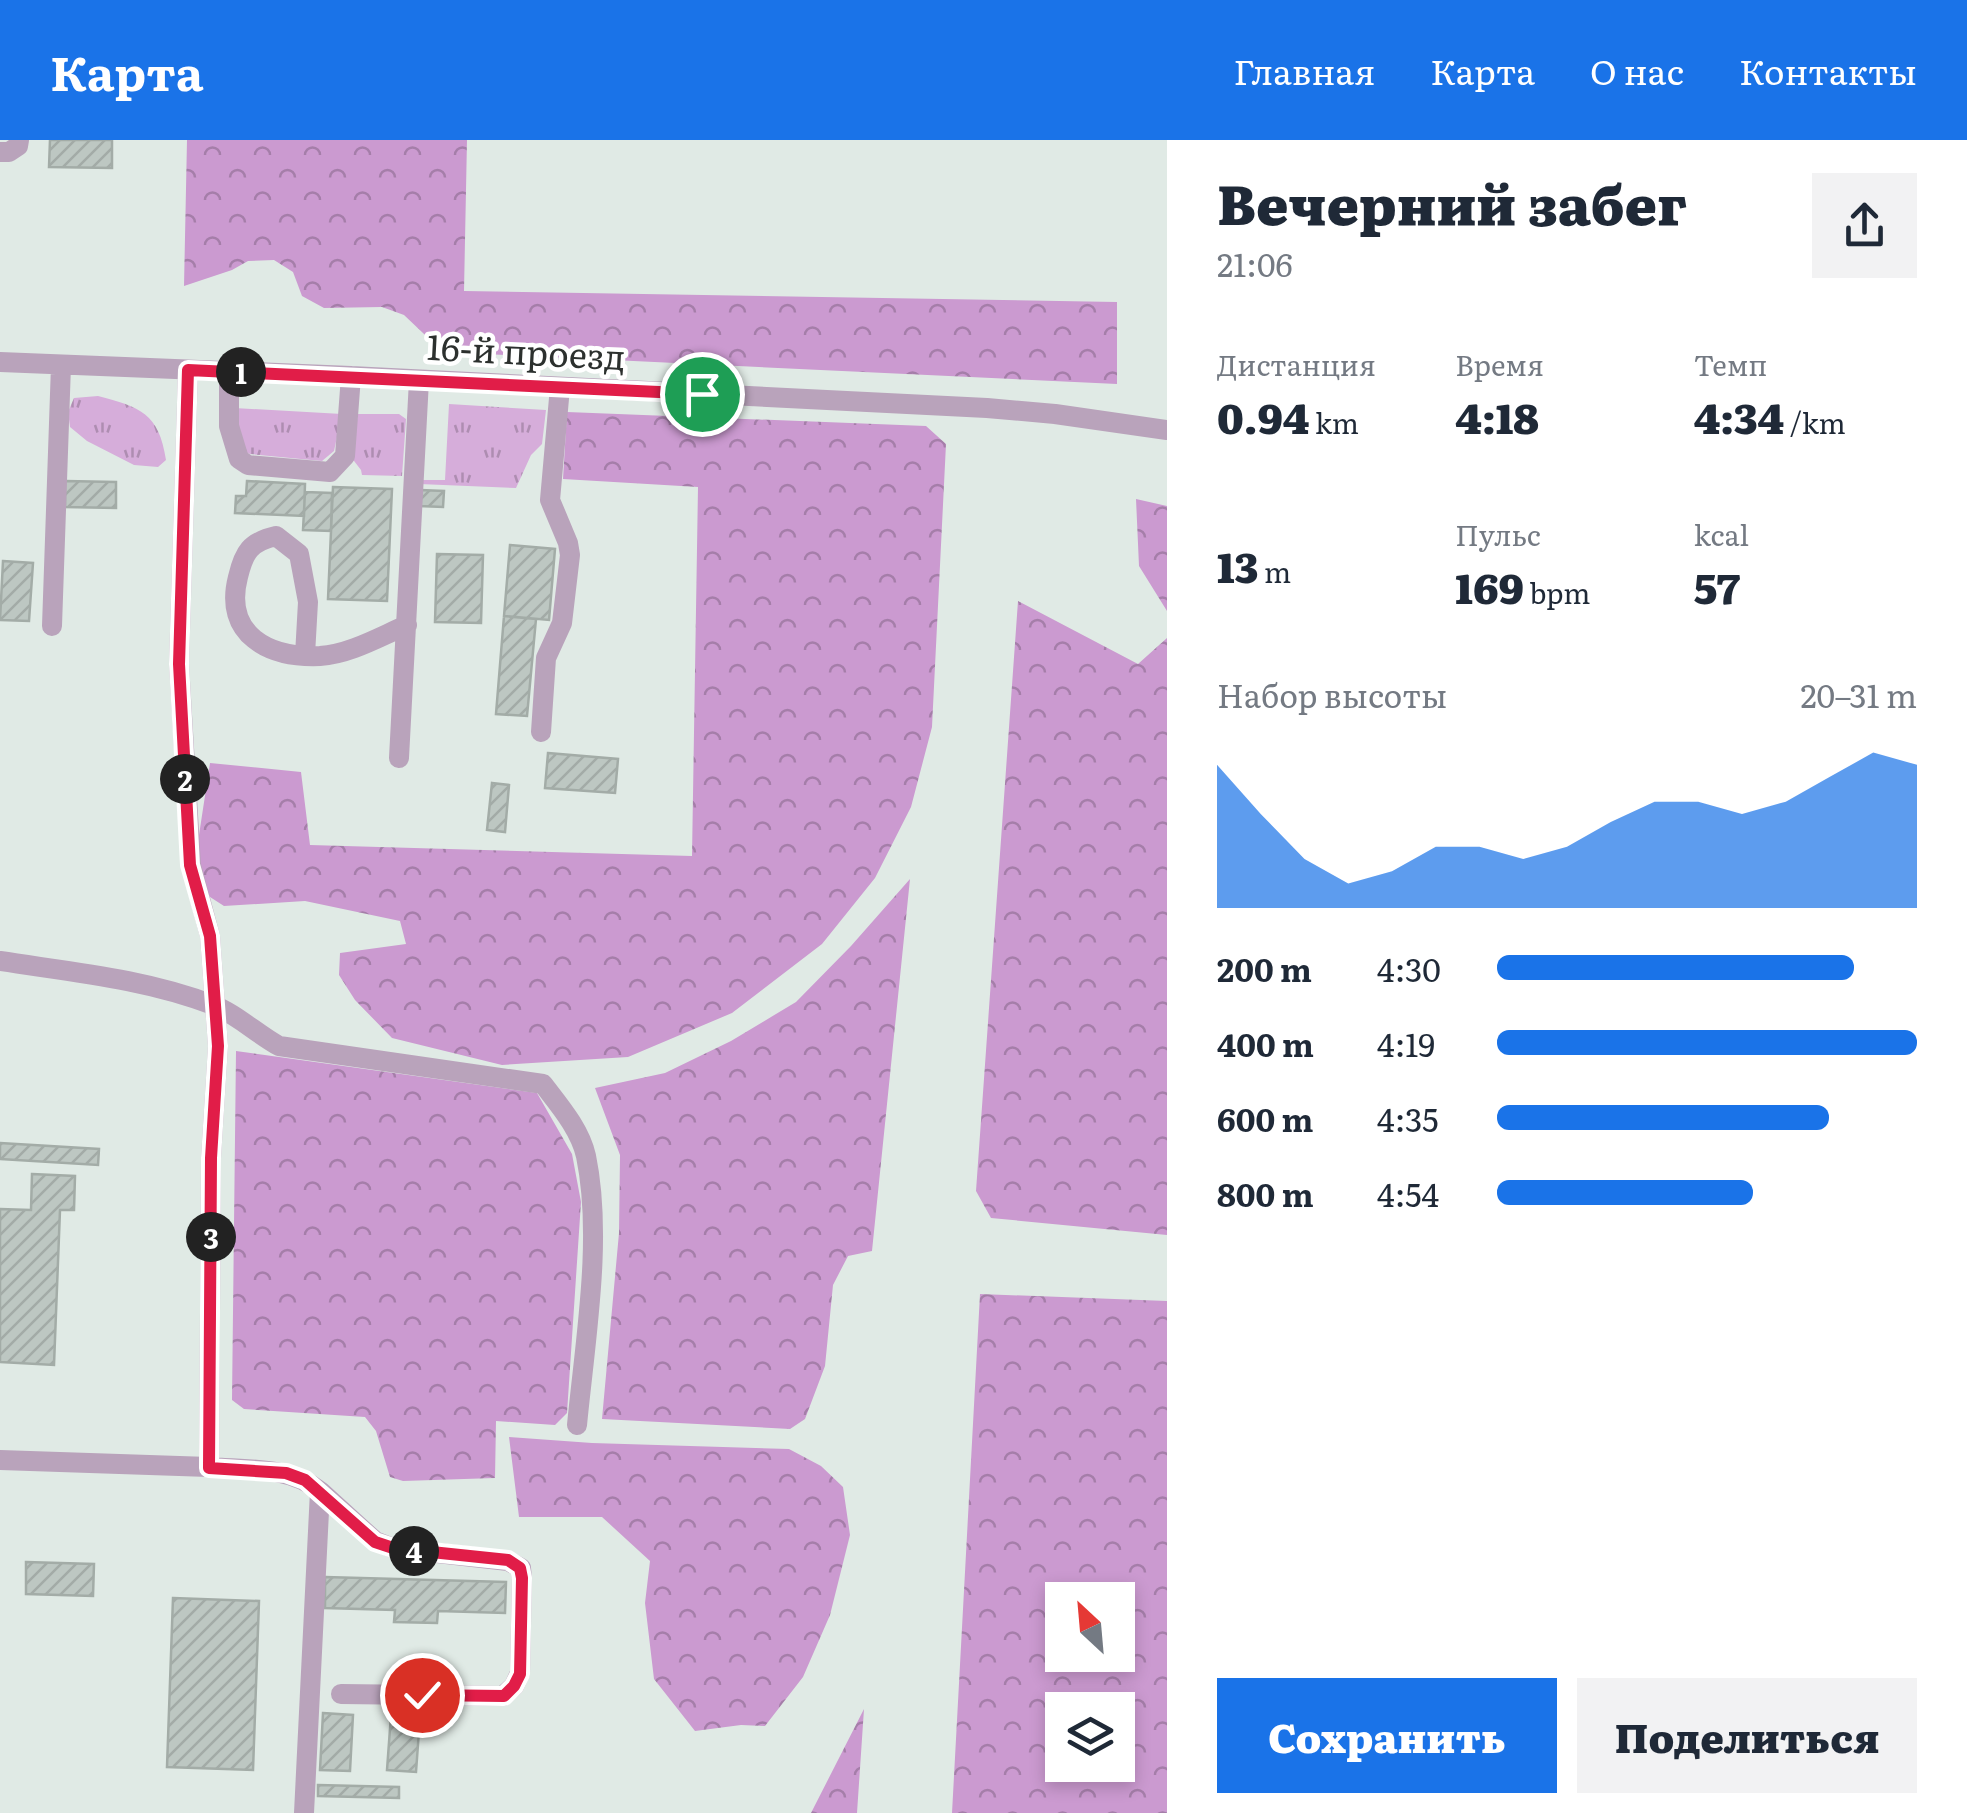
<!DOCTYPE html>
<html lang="ru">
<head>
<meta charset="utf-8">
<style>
  body { margin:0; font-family:Literata,serif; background:#f2f2f3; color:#1f2937; height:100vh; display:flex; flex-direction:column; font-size:38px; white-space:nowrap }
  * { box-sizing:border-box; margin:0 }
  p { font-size:32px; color:#747a83 }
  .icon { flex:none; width:55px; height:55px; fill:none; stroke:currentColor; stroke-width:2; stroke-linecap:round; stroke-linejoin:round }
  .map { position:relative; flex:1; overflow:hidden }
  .sheet { display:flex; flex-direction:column; background:#fff; width:800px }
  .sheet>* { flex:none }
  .needle { width:65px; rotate:334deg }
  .controls { position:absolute; left:1045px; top:1442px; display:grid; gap:20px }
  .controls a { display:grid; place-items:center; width:90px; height:90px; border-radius:0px; background:#fff; box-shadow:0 5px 15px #0003; font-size:50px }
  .pin { position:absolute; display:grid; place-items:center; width:85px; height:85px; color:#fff; margin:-42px; border:5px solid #fff; border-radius:50%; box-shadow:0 2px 10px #0007 }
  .km { position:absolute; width:50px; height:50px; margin:-25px; border-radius:50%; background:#222; color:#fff; font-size:28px; line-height:50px; text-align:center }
  .round { display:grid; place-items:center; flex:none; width:105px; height:105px; border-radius:0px; background:#f2f2f3 }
  .overview { display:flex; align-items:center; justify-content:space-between; height:170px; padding:0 50px }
  h1 { font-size:55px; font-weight:800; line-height:75px }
  .stats { display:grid; grid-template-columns:repeat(3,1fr); gap:15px; height:170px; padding:10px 50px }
  .stats div { display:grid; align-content:center }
  .stats b { font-size:42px; font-weight:800 }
  .stats small { font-size:28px; font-weight:400 }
  .stats p { font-size:28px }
  .chart { height:280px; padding:20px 50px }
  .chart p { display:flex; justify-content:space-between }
  .chart svg { width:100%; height:180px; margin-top:10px; fill:#1a73e8; opacity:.7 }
  .primary-button { display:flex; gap:20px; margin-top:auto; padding:20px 50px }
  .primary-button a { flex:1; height:115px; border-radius:0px; background:#1a73e8; color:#fff; font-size:40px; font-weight:800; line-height:115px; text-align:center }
  .primary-button a+a { background:#f2f2f3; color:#1f2937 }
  ul { padding:0 50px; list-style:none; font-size:32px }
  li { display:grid; grid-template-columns:160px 120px 1fr; align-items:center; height:75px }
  li i { height:25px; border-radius:12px; background:#1a73e8 }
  header { display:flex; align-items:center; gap:60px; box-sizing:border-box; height:140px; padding:0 50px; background:#1a73e8; color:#fff }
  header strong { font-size:48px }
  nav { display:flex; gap:55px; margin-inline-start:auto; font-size:35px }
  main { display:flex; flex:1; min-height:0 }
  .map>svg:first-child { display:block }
</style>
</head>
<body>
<header>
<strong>Карта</strong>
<nav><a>Главная</a><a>Карта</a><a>О нас</a><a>Контакты</a></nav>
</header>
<main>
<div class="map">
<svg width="1167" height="1673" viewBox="0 0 1167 1673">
  <defs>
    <pattern id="grass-tufts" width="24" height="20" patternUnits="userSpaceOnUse" patternTransform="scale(2.5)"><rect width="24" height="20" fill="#d6adda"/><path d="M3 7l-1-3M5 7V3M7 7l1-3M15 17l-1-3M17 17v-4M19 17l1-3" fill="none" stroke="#ae8db1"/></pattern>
    <pattern id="forest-crowns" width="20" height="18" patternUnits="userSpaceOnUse" patternTransform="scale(2.5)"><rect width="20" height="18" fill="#cb9ad0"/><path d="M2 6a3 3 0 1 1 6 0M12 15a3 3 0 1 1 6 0" fill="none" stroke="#a57ea9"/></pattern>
    <pattern id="building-hatch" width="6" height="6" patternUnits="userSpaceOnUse" patternTransform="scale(2.5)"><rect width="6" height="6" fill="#bdc7c2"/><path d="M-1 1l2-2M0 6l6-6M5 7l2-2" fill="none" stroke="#a3aba7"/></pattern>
  </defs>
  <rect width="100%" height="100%" fill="#e0eae5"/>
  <path fill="url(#grass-tufts)" d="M98,256C140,267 159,273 166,320L158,327L134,325L87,301L70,287L68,272L74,258Z
    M449,264L546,270L542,304L531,315L516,348L419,344L420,340H445Z
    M234,268L342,274L334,311L322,321L250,314L243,311Z
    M358,274H399L406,279L402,336L362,335L361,330L351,317Z"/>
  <path fill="url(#forest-crowns)" fill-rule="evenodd" d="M187,0H467L464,151L1117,162V244L443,212L404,175L382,167L324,168L302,156L293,132L274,120L248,121L232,130L184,146Z
    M567,272L926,286L946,304L932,587L911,667L875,738L822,804L732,873L628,917L502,925L392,898L355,860L339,835L340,813L406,804L400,781L305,761L224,766L210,757L198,735L199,695L210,623L301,632L310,705L692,716L698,347L563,339Z
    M1136,359L1167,366V471L1139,426Z
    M1018,461L1138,524L1167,498V1095L991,1078L976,1051Z
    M910,739L872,1111L848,1116L833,1145L825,1226L805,1279L790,1289L602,1279L619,1093L620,1015L595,948L665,933L731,901L796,862L851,806Z
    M236,911L537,953L572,1014L581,1062L567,1273L555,1285L496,1281L495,1338L403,1341L390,1337L376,1291L365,1277L244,1269L232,1260Z
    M980,1154L1167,1161V1673H952ZM1062,1460H1118V1515H1062ZM1062,1570H1118V1625H1062Z
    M509,1297L592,1303L789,1309L821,1326L843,1347L850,1395L830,1475L803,1537L765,1586L741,1585L695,1591L654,1539L645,1463L650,1421L602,1377H519Z
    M864,1569L857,1673H811Z"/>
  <path fill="url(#building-hatch)" stroke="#a3aca7" stroke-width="2.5" d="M50,0H112V28L49,27Z
    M65,341L116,342V368L65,367Z
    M247,341L305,344L304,376L235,373L236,356H246Z
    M333,347L392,349L387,461L328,459Z
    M420,350L444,351L443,367L419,366Z
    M305,352L332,353L331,391L303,390Z
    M510,405L555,409L549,480L504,476Z
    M437,414L483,415L481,483L435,482Z
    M3,421L33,423L29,481L0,480Z
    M504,476L536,479L527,576L496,574Z
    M548,613L618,619L615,653L545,648Z
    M492,643L509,645L505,692L487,690Z
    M0,1003L99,1009L98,1025L0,1019Z
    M32,1034L75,1036L74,1070H60L54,1225L0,1222V1069L31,1070Z
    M26,1422L94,1424L93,1456L26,1454Z
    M325,1437L506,1442L505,1473L438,1471L437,1483L394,1482L395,1470L325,1468Z
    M173,1458L259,1461L253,1630L167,1627Z
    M323,1573L353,1575L350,1631L320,1630Z
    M391,1575L420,1577L416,1632L387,1630Z
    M318,1645L399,1647V1658L318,1656Z"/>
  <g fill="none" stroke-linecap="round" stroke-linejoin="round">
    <path stroke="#b9a3bb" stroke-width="20" d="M0,12H9L18,6L19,0
      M0,222L351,236L987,268L1055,274L1167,290
      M229,232V286L239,319L248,325L330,332L345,316L351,236
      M52,486L61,225
      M305,515L308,462L299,414L276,396C250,402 244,412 238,437C223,495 269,518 320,516C350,514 379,497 407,485
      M541,592L546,518L562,483L570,415L568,403L550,360L560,247
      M399,618L419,240
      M0,821C71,832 146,839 213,865C235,873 257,894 279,906L543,944C559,965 580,989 586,1016C603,1098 585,1201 577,1285
      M0,1320L209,1327L211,1018L218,906L210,796L191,725L179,524L188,230
      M209,1327C247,1330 289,1326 320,1351L304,1673
      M320,1351L375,1401L393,1408L508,1421L521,1428L522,1438L520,1533L514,1546L503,1556L341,1554"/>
  </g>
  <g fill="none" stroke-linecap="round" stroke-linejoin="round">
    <g stroke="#fff" stroke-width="20">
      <path id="route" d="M422,1555L504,1556L514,1546L520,1534L522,1438L520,1428L508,1420L393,1408L375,1402L305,1340L286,1333L209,1328L211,1018L218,906L210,796L190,725L179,524L188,230L702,254"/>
    </g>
    <use href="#route" stroke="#e11d48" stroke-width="12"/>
  </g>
  <g text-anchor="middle" stroke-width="9" stroke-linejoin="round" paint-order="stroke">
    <g font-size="35" fill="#2c302e" stroke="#fff">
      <text transform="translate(526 213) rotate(3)" y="12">16-й проезд</text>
    </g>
  </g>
</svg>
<div class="controls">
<a><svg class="needle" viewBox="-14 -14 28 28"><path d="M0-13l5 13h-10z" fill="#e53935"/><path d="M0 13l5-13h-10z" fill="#747a83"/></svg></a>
<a><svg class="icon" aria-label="layers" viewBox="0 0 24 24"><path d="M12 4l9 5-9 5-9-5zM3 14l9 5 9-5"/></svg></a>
</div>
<div class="pin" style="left:702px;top:254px;background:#1e9e55"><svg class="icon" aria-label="arrive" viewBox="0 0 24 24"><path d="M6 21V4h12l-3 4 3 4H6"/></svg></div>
<div class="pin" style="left:422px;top:1555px;background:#d93025"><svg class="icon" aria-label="check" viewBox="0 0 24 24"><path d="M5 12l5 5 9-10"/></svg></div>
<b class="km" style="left:241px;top:232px">1</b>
<b class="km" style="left:185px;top:639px">2</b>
<b class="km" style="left:211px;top:1097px">3</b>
<b class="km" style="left:414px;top:1411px">4</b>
</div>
<section class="sheet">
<div class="overview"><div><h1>Вечерний забег</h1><p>21:06</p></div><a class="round"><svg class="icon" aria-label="share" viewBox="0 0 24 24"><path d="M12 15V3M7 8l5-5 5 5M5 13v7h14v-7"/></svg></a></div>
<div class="stats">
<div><p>Дистанция</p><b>0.94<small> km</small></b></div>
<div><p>Время</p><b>4:18</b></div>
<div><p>Темп</p><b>4:34<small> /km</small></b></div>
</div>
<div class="stats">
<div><b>13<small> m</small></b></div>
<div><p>Пульс</p><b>169<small> bpm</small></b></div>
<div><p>kcal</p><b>57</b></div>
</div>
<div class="chart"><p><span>Набор высоты</span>20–31 m</p>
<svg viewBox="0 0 160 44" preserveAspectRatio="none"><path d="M0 44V9L10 21L20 32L30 38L40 35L50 29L60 29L70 32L80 29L90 23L100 18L110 18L120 21L130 18L140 12L150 6L160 9V44z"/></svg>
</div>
<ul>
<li><b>200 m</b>4:30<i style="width:85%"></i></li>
<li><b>400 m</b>4:19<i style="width:100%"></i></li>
<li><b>600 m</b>4:35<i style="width:79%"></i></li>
<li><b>800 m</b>4:54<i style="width:61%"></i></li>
</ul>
<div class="primary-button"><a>Сохранить</a><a>Поделиться</a></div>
</section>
</main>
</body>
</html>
